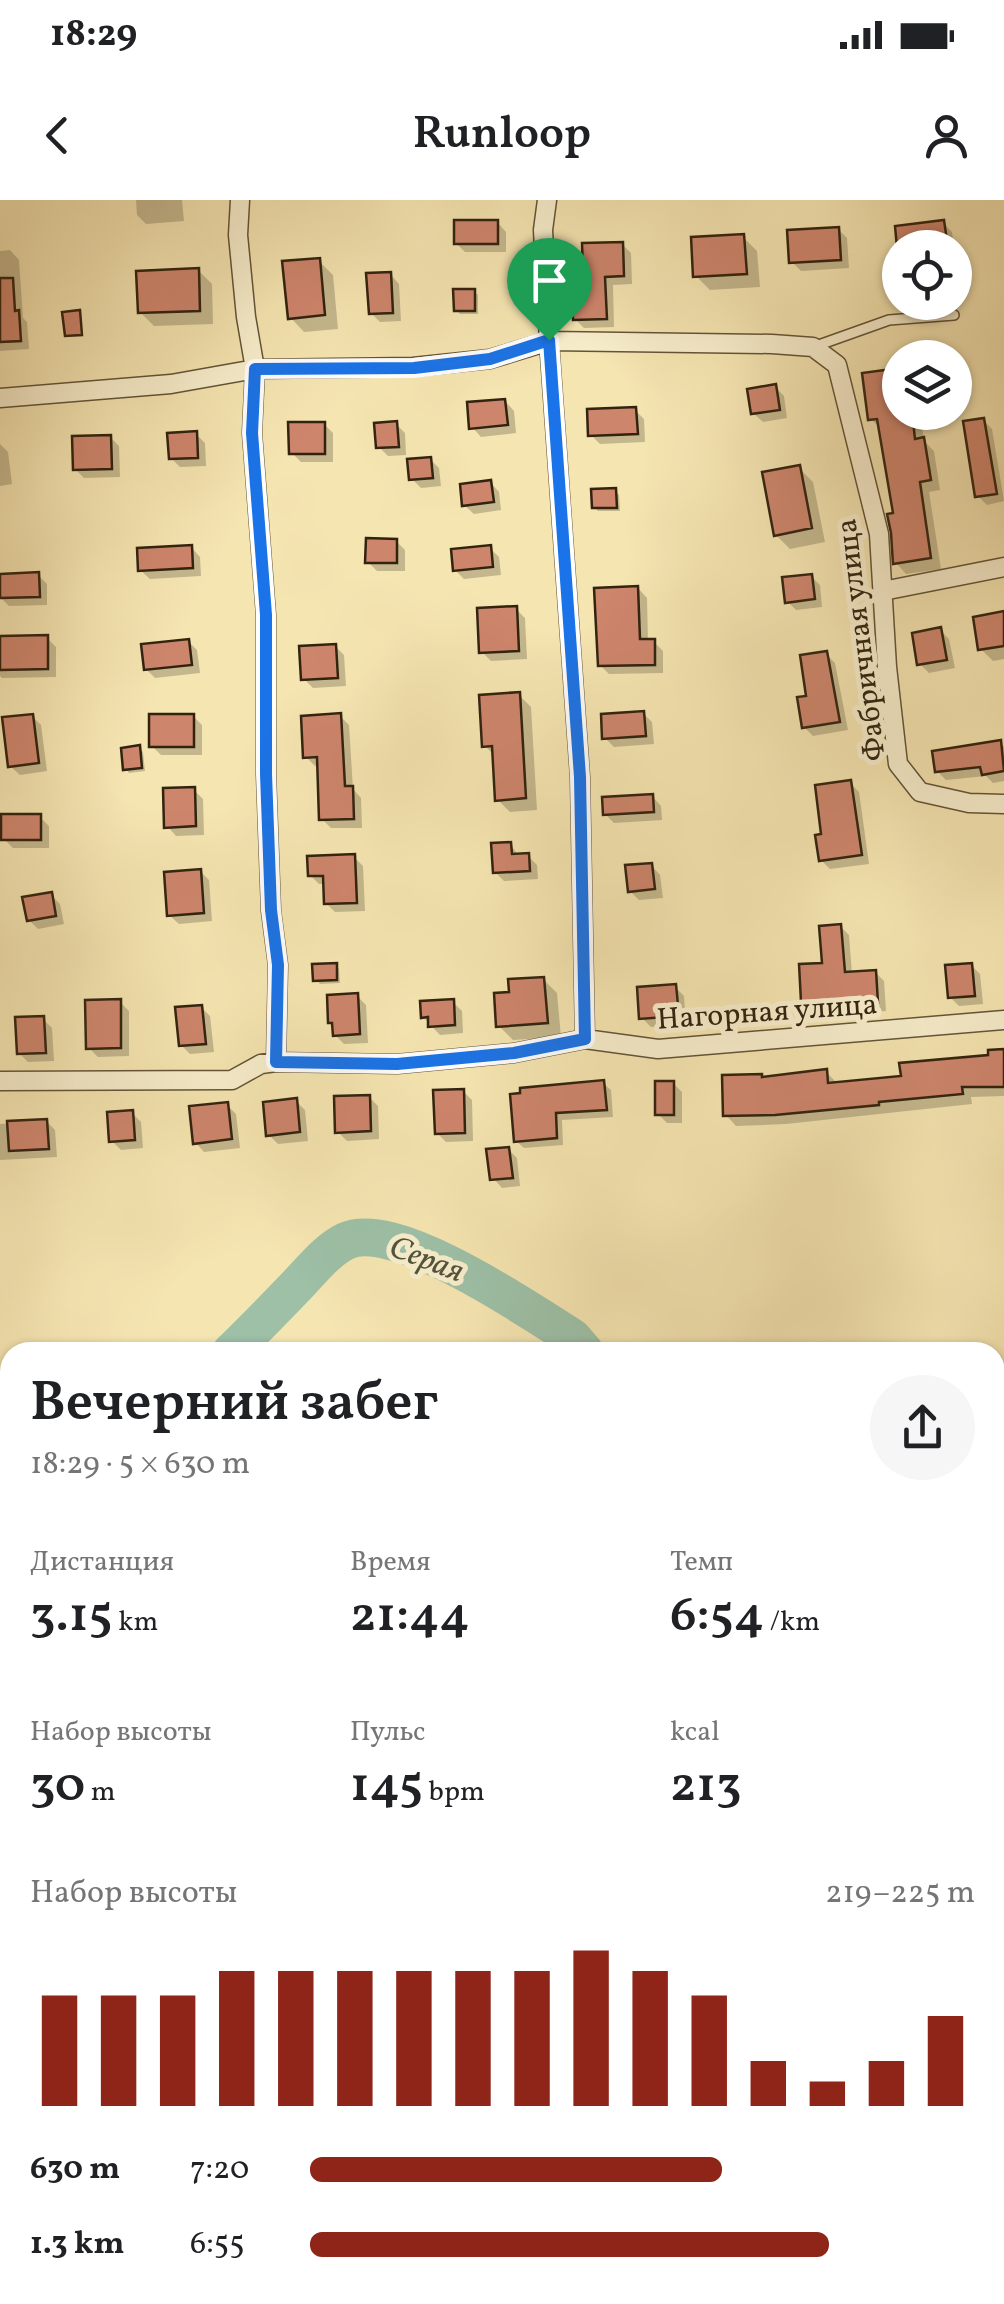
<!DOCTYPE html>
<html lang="ru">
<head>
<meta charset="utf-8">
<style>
  body { margin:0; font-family:Vollkorn,serif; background:#f6f6f6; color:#202124; height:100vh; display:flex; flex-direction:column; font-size:38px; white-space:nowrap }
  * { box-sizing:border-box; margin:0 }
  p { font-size:32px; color:#757577 }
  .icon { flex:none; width:55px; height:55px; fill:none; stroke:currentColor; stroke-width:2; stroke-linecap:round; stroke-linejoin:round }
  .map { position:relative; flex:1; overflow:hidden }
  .side { position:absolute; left:0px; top:1142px; width:1005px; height:962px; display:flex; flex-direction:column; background:#fff; border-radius:30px 30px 0 0; box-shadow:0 2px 8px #0004 }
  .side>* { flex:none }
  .fabs { position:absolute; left:882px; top:30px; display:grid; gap:20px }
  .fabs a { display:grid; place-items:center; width:90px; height:90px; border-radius:50%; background:#fff; box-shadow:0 2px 8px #0004; font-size:50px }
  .pin { position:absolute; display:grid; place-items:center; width:85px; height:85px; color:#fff; margin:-102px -42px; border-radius:50% 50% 50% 0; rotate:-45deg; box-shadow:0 0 10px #0007 }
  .pin .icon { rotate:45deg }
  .round { display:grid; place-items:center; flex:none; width:105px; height:105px; border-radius:52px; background:#f6f6f6 }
  .summary { display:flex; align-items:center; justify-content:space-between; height:170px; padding:0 30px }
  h1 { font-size:55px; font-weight:600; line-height:75px }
  .figures { display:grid; grid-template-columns:repeat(3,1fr); gap:15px; height:170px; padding:10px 30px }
  .figures div { display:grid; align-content:center }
  .figures b { font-size:50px; font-weight:600 }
  .figures small { font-size:28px; font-weight:400 }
  .figures p { font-size:28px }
  .chart { height:280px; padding:20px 30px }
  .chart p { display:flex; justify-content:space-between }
  .chart svg { width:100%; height:180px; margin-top:10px; stroke:#8f2418; stroke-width:6 }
  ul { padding:0 30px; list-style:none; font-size:32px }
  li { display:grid; grid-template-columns:160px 120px 1fr; align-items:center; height:75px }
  li i { height:25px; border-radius:12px; background:#8f2418 }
  .status { display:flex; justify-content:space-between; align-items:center; height:70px; padding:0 50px; background:#fff; direction:ltr }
  .status svg { height:28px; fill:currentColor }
  header { display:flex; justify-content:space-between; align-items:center; height:130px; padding:0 30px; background:#fff; font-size:45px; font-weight:600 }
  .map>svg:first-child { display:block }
</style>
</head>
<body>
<div class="status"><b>18:29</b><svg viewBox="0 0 49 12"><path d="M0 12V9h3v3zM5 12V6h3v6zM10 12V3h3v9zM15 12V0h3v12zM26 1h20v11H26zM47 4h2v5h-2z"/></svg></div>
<header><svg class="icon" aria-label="back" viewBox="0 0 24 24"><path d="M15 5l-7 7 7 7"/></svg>Runloop<svg class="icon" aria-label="person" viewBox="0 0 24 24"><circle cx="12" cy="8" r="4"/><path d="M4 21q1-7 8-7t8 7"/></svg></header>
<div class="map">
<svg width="1004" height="2104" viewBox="0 0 1004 2104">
  <rect width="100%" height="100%" fill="#f5e5b1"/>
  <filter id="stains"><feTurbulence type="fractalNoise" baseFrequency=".002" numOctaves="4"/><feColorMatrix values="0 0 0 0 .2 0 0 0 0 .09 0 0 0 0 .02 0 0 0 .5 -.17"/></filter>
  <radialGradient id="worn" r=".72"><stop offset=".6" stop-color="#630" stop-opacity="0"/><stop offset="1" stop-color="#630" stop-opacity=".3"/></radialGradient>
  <path fill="#b7c68f" stroke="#74744f" stroke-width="2.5" d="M1004,1357V1991L995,1986V1363Z
    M559,2095H760L755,2104H559Z"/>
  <path fill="#9dc0a7" stroke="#72816a" stroke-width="2.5" d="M536,1106L593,1139L598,1152H568C562,1137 542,1130 528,1123Z"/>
  <path fill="#0003" d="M136,0H182L184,21L146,24L137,15Z
    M497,22L506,32V52H465L456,43Z
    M943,23L952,32L954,48H900Z
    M838,29L847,38L849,68L801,71L792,62Z
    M743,37L757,51L760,87L710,90L696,76Z
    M622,44L631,53L632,84L613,85L614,127L584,128L575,119Z
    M10,50L19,60L23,118L27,122L29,149L0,151V51Z
    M319,61L333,75L338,129L304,132L290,117Z
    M198,70L212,84L213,124L154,126L140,112Z
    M390,74L399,84L401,121L380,122L371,113Z
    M474,91L478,95V114H460L456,110Z
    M900,171V212H920L924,241L934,251L940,290L929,292L941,369L906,374L896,363V315L881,229L871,219Z
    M775,187L784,196L787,218L763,222L753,213Z
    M505,201L514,211L516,233L481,237L472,227Z
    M635,210L644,219L645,242L600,244L591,235Z
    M983,220L992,229L1004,301L987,305L978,296Z
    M324,224L333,233V262H301L292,253Z
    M396,224L405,233L406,255L388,256L379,247Z
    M196,234L205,243L206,266L180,267L171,258Z
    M110,237L119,246L120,277L84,278L75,269Z
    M0,244L8,252L12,284L0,286Z
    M430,259L439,268L441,286L421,288L412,279Z
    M799,268L813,282L825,342L790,349L776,335Z
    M490,282L499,292L501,310L474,314L464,305Z
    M615,291L619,295L620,311H598L594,307Z
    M396,341L405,350V371H377L368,362Z
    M191,347L200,357L201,376L150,379L140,370Z
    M490,348L499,357L501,375L464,379L455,370Z
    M38,375L47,384V405L9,406L0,397V376Z
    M811,376L820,385L822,407L796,410L787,401Z
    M638,388L647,398L648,442H654L663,451V473L609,474L600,465Z
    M516,409L525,418L527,459L491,461L482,452Z
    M1004,414V459L993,461L981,449Z
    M940,430L949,439L955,468L929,473L920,464Z
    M0,438H47L56,447V477L2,478L0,476Z
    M188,441L197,450L200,473L155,478L146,469Z
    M335,446L344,455L346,486L313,488L304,479Z
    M826,454L835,463L848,530L813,536L804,527L809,498Z
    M519,495L531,507L537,610L510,612L498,600L495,556L485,546Z
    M643,513L652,522L654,544L614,547L605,538Z
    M32,516L41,525L47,571L20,575L10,566Z
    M193,516L202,525V555H161L152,546Z
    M340,516L349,525L353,589L361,598L362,628H331L322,619L320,566H315L306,557Z
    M1000,543L1004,547V581L993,583L986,576L946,580L937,571Z
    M139,548L143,552L145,571L129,573L126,569Z
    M850,583L859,592L869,664L830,669L821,660L824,637Z
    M194,590L203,599L204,635L176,636L167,626Z
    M652,596L661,606L662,620L614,623L605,614Z
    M40,617L49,626V648H13L4,639Z
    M510,644L519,656H528L537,665L538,679L504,681L495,672Z
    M354,657L363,666L365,711L335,712L326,703V684H319L310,675Z
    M651,665L660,675L663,698L639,700L630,691Z
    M200,671L209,680L212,721L179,724L169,715Z
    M51,695L60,704L64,724L38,729L29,720Z
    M840,726L849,735L852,774L875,772L884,781L886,811L866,813L861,807L812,810L803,801L825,765Z
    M336,765L339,769L340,783L320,784L316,780Z
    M971,765L980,774L983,804L959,806L950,797Z
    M543,779L557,793L561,837L513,840L499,826L512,795Z
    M675,787L684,796L686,825L651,827L642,818Z
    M357,796L366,805L368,843L344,844L335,835Z
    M120,802L129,811V856L98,857L88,847Z
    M453,802L462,811L463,833L440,835L423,817Z
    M201,807L210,816L214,852L190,854L181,845Z
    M43,819L52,828L54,861L28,862L19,853Z
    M1004,852V896L971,897L972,904L786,924L736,926L726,915L763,879L826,872L836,882L904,878Z
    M603,883L611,890L613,917L562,920L563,945L524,948L516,941L513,896Z
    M673,883L682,892V923H667L658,914Z
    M463,891L472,900L473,941L446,942L437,933Z
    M369,897L378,906L379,939L347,941L338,932Z
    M296,901L305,910L308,941L278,944L269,935Z
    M227,905L236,914L240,948L204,952L195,942Z
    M132,913L141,922L143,948L121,950L112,941Z
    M46,921L55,930L57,957L0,960V924Z
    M508,949L517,958L520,986L502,988L493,978Z"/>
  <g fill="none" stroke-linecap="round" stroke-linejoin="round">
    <path stroke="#9dc0a7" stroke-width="38" d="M231,1152C255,1129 278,1105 301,1081C314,1067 329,1049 346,1041C395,1018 530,1111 573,1138L585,1152
      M0,1370L10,1362"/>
  </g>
  <path fill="#cd856c" stroke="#32230f" stroke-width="2.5" d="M454,20H498V44H454Z
    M944,20L948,48H897L895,26Z
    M839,27L841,60L789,63L787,30Z
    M744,34L747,74L693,77L691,37Z
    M623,42L624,76L605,77L607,119L573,120L572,101H584L582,43Z
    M320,58L325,115L288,119L282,61Z
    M199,68L200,111L138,113L136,71Z
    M391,72L393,113L369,114L366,73Z
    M0,78H13L15,111L19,110L21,141L0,142Z
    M453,89H475V111H454Z
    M80,110L82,135L65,136L62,112Z
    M900,168V212H912L915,239L924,237L931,280L920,282L931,358L893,364L891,333L887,314L893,313L877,219L868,220L862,173Z
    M776,184L780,210L751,214L747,189Z
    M505,199L508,225L469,229L467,202Z
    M636,207L638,234L588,236L587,209Z
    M984,218L997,294L975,297L963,221Z
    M397,221L399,247L376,248L374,223Z
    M288,222H325V254H289Z
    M197,231L198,258L169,259L167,233Z
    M111,235L112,269L73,270L72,236Z
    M431,257L433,278L409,280L407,259Z
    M800,265L812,328L774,336L762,272Z
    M491,280L494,302L462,306L460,284Z
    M616,288L617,308H592L591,289Z
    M366,338L397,339V363H365Z
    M192,345L193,368L138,371L137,348Z
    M491,345L493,367L453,371L451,349Z
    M39,372L40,397L0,398V374Z
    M812,374L815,399L785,403L782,377Z
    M638,386L640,439H655V465L598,466L594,388Z
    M517,406L519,451L479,453L477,408Z
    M1004,411V446L978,450L973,417Z
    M941,427L947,460L917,465L912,433Z
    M48,435V469L0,470V436Z
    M189,439L192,465L144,470L141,444Z
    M336,444L338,478L301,480L299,446Z
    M827,451L840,522L802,528L797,497L806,496L800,455Z
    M520,492L526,598L495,601L492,546L482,547L479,495Z
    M644,511L646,536L602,539L601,514Z
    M341,513L345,586H353L354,619L319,620L317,557L303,558L301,516Z
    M33,514L39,563L8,567L2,517Z
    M149,514H194V547H149Z
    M1001,540L1004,571L982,575L980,567L935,572L932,551Z
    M140,545L142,568L123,570L121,548Z
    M851,580L862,655L819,661L815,635L821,634L815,585Z
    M195,587L196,626L164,628L163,588Z
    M653,594L654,612L603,615L602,597Z
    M1,614H41V640H1Z
    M511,642L512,654L529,653L530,671L493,673L491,643Z
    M355,654L357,703L324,704L323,676H308L307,656Z
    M652,663L655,689L628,692L625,665Z
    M201,669L204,713L167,716L164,672Z
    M52,692L56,716L27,721L22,697Z
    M841,724L845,772L876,770L878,803L855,805L854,799L801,802L799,764L822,763L819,726Z
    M337,763V780L313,781L312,764Z
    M972,763L975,796L948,798L945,765Z
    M544,777L548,823L496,827L494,793L509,792L508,779Z
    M676,784L679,816L639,819L637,787Z
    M358,793L360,834L333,836L332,823H328L327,795Z
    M121,799V848L86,849L85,800Z
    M454,799L455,825L428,827V817L421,818L420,801Z
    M202,805L206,844L179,846L175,807Z
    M44,816L46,853L17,854L15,817Z
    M1004,849V887H962L963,894L879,902V905L775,915L723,916L722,875L762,874V877L827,869L828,883L901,876L899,863L988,855V850Z
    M604,880L607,910L556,913L557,938L514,942L510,894L520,893V888Z
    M655,881H674V915H655Z
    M464,889L465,933L435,934L433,890Z
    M370,895L371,931L335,933L334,896Z
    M297,898L300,932L266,936L263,902Z
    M228,902L232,939L193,944L189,906Z
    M133,910L135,940L109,942L107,912Z
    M47,919L49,949L9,951L7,921Z
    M509,947L513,978L490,980L486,949Z"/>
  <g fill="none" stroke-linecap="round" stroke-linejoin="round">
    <g stroke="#635438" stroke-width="12">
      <path id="service" d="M816,146L889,120L954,115"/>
    </g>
    <g stroke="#635438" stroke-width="21">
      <path id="minor" d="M240,0L238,35L246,117L255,169L252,233L266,415V574L271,711L278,765L276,862
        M547,0L543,30L549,141L580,577L585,839
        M0,198L171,184L255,169L413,167L490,159L549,141L772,144L813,147L837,165L879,334L887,467L898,564L920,592L969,603L1004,604
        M883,391L1004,367
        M0,881L232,880L261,864L276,862L397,864L514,853L585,839L658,849L1004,820"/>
    </g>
    <use href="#service" stroke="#f8eecc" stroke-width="9"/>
    <use href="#minor" stroke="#f8eecc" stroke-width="18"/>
  </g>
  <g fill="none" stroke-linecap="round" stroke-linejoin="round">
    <g stroke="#fff" stroke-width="20">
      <path id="route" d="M549,140L580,577L585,839L514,853L397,864L276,862L278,765L271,710L266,574V415L252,233L255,169L414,168L490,159Z"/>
    </g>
    <use href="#route" stroke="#1a73e8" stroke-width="12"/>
  </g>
  <g text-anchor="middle" stroke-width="10" stroke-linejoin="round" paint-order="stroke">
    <g font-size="30" fill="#32230f" stroke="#f8eecc">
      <text transform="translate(860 440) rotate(-97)" y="10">Фабричная улица</text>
      <text transform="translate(767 811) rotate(-4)" y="10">Нагорная улица</text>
    </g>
    <g font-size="32" font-style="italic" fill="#52523d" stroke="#f8eecc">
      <text transform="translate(427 1058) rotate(21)" y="11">Серая</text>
    </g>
  </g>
  <rect width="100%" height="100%" filter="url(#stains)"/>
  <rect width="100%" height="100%" fill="url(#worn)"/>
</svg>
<div class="fabs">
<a><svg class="icon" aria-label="locate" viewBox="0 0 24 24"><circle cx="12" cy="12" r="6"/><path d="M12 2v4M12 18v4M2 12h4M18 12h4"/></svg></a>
<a><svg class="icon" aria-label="layers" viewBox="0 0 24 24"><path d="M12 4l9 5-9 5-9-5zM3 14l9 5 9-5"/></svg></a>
</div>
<div class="pin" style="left:549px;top:140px;background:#1e9e55"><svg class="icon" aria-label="arrive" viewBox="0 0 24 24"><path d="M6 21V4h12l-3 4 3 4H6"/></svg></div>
<section class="side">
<div class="summary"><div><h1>Вечерний забег</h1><p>18:29 · 5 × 630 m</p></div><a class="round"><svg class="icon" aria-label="share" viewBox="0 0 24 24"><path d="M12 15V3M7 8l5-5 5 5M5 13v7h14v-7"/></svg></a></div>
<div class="figures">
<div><p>Дистанция</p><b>3.15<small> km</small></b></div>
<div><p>Время</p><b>21:44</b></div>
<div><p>Темп</p><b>6:54<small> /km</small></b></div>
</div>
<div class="figures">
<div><p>Набор высоты</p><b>30<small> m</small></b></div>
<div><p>Пульс</p><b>145<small> bpm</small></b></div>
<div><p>kcal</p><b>213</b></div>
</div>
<div class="chart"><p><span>Набор высоты</span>219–225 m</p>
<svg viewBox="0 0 160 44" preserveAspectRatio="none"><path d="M5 44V17M15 44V17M25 44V17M35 44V11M45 44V11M55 44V11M65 44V11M75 44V11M85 44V11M95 44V6M105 44V11M115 44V17M125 44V33M135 44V38M145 44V33M155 44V22"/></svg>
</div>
<ul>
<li><b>630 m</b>7:20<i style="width:62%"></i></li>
<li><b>1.3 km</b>6:55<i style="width:78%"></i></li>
</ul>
</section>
</div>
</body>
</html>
